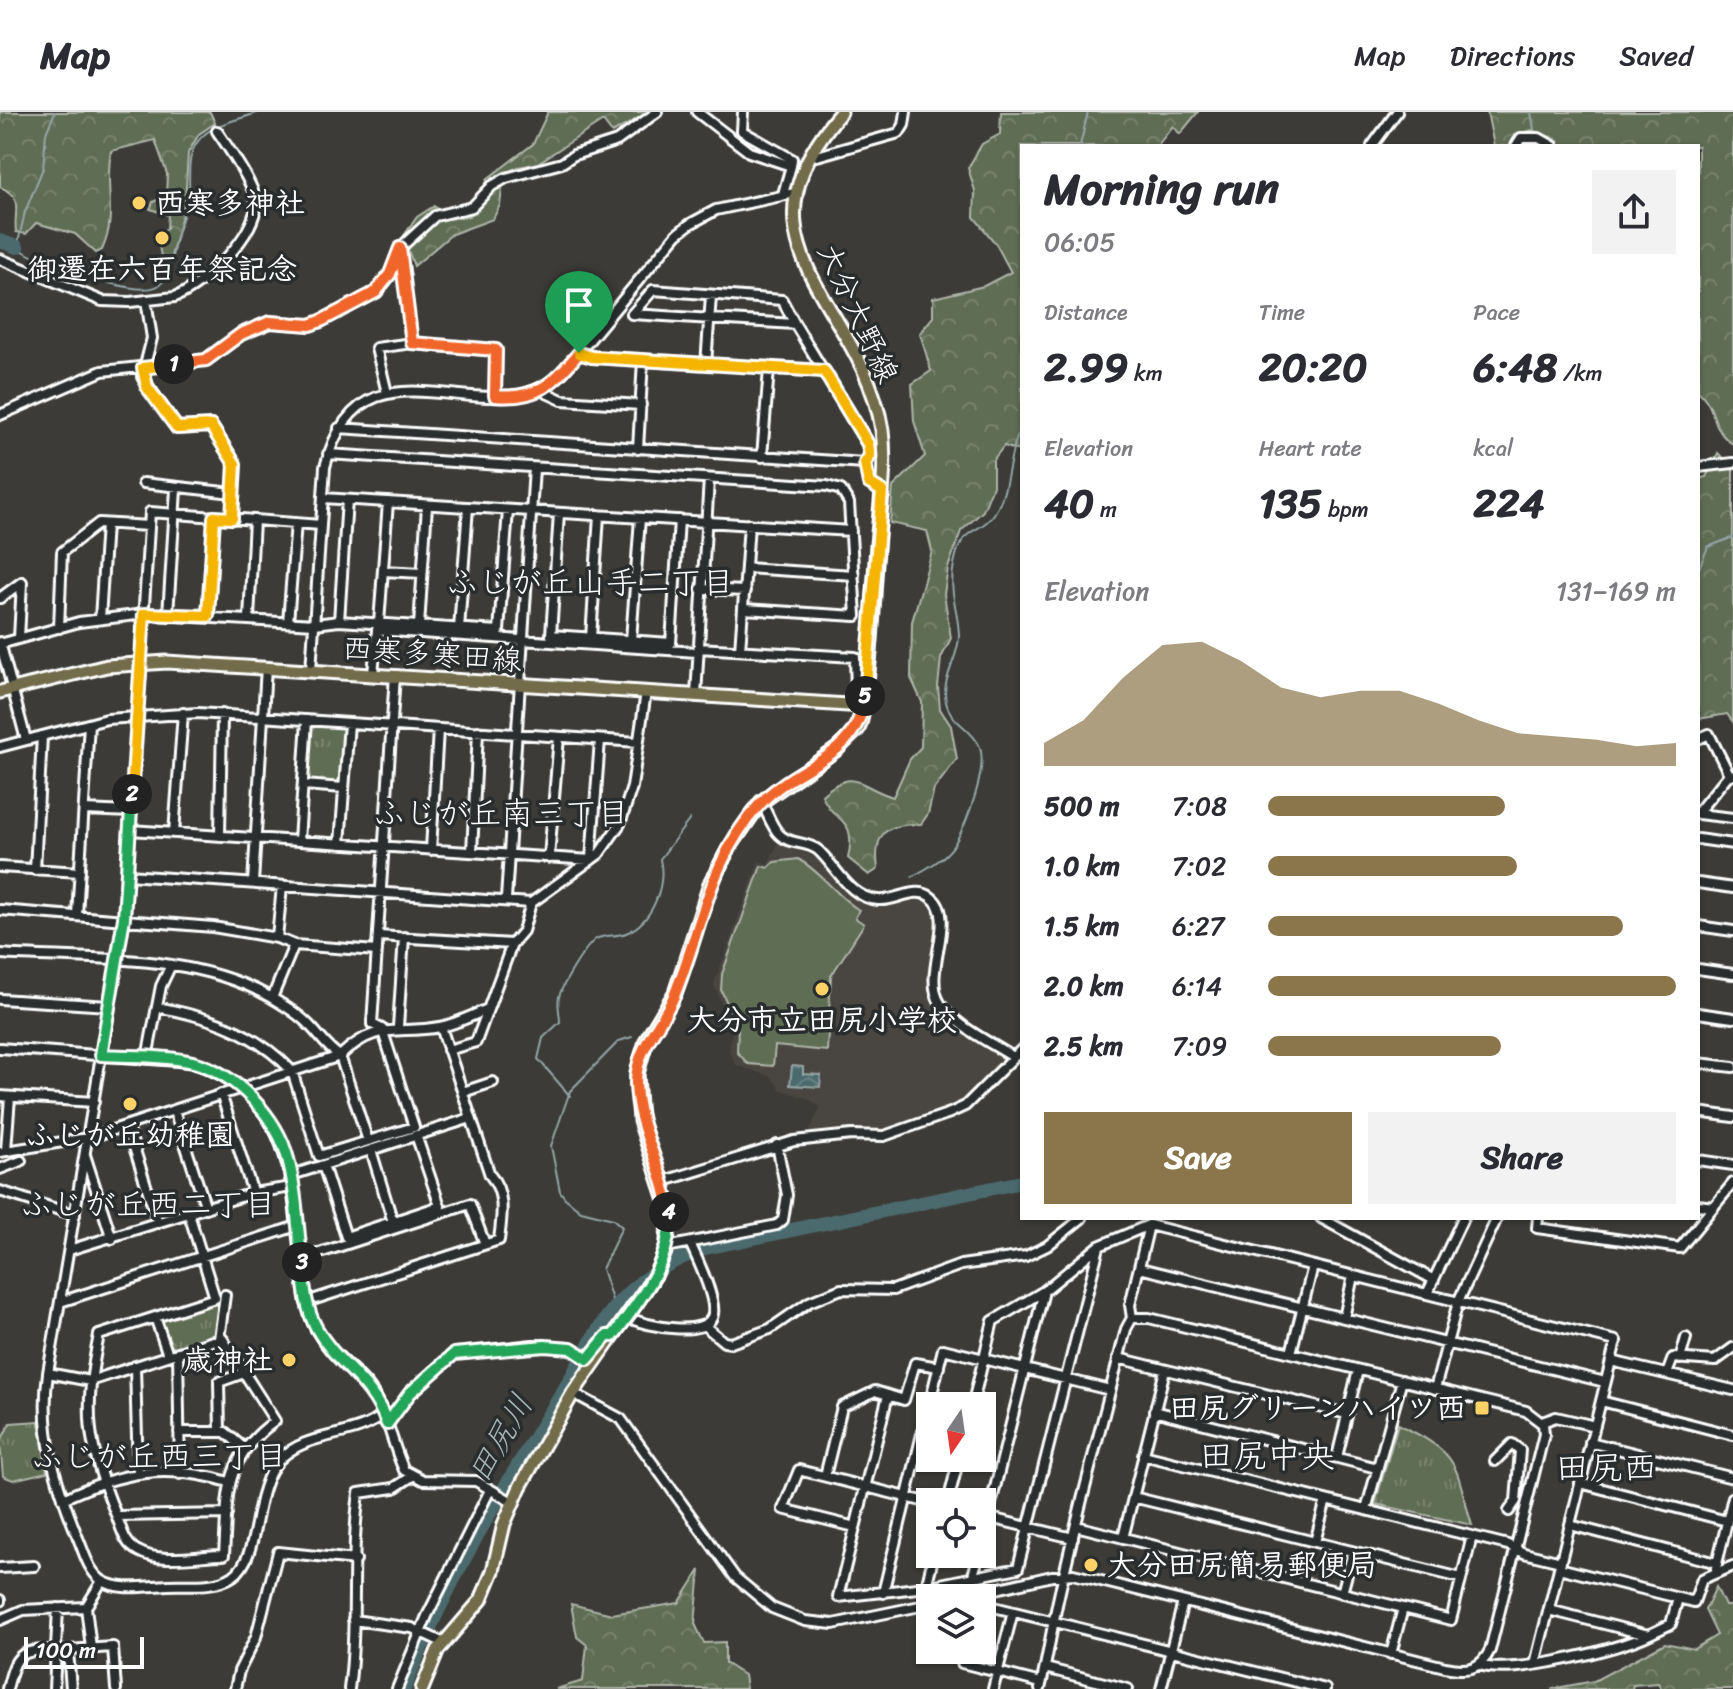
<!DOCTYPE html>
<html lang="en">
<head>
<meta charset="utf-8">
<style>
  body { margin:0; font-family:Sriracha,"Klee One",sans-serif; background:#f2f2f3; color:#2b2b33; height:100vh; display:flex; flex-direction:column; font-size:30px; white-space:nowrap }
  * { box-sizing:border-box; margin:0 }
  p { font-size:26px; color:#7c7c81 }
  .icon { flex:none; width:44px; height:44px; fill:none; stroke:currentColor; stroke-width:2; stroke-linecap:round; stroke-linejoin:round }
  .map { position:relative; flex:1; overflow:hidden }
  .sheet { position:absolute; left:1020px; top:32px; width:680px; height:1076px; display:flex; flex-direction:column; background:#fff; border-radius:0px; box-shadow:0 2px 6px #0004 }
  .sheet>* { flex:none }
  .needle { width:52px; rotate:193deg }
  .buttons { position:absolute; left:916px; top:1280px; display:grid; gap:16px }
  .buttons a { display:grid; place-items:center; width:80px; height:80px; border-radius:0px; background:#fff; box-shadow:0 2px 6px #0004; font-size:40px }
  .scale { position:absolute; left:24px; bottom:20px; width:120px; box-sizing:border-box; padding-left:8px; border:4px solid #fff; border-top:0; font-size:22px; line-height:28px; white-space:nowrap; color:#fff; -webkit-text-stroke:6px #2a2d2e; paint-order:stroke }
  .pin { position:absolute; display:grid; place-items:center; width:68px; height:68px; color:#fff; margin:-82px -34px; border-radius:50% 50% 50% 0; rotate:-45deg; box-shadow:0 0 8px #0007 }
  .pin .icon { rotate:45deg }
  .km { position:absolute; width:40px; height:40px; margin:-20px; border-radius:50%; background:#222; color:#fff; font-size:22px; line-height:40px; text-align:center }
  .round { display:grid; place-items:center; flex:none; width:84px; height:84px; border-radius:0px; background:#f2f2f3 }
  .head { display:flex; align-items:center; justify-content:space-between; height:136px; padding:0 24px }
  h1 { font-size:44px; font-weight:700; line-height:60px }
  .metrics { display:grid; grid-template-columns:repeat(3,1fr); gap:12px; height:136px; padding:8px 24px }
  .metrics div { display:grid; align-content:center }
  .metrics b { font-size:40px; font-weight:700 }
  .metrics small { font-size:22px; font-weight:400 }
  .metrics p { font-size:22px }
  .chart { height:224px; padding:16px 24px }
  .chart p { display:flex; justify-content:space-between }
  .chart svg { width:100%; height:144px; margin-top:8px; fill:#8a764a; opacity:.7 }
  .action { display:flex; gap:16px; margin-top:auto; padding:16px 24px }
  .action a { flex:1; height:92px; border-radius:0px; background:#8a764a; color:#fff; font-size:32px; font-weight:700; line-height:92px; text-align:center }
  .action a+a { background:#f2f2f3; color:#2b2b33 }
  ul { padding:0 24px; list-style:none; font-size:26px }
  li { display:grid; grid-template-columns:128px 96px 1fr; align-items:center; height:60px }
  li i { height:20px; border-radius:10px; background:#8a764a }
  header { display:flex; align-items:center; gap:48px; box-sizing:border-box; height:112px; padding:0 40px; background:#fff; border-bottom:2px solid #e1e1e2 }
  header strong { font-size:38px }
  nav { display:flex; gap:44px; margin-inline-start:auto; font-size:28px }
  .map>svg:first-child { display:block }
</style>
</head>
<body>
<header>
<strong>Map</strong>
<nav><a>Map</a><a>Directions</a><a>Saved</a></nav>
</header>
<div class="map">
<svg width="1733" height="1577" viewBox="0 0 1733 1577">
  <defs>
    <pattern id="grass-tufts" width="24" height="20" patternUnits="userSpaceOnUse" patternTransform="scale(2)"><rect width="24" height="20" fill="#606d55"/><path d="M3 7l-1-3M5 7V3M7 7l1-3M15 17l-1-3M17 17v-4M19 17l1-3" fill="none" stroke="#78836e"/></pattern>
    <pattern id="forest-crowns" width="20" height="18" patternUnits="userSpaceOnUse" patternTransform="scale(2)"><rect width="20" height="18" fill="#606d55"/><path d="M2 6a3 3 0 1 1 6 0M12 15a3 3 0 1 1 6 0" fill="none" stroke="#78836e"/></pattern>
    <pattern id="water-waves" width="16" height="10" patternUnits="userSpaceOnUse" patternTransform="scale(2)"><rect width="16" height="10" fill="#4c6b6d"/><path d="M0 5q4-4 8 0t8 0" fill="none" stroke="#678183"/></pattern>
  </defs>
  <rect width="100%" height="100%" fill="#3c3b38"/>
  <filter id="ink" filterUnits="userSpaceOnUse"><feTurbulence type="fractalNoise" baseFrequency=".0125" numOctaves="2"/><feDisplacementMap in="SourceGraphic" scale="16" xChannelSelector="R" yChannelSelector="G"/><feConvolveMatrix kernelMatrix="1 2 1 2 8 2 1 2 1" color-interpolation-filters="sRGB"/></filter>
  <g filter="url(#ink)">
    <path fill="#49453f" d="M778,731L817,746L860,789L879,793L918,786L933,793L937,810L929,865L933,889L945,903L1002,943L1004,948L959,993L891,1018L808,1023L820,995L809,987L781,978L771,965L736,953L729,939L732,918L714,872L759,749L768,752Z"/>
    <path fill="url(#grass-tufts)" stroke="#b0b6aa" stroke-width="2" d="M312,612L346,616L338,673L306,669Z
      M216,1189L221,1192L217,1224L169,1240L159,1208Z
      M39,1309L47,1360L13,1368L3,1364L0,1331L10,1311Z
      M1398,1312C1463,1344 1453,1350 1472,1413L1375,1392Z"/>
    <path fill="url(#forest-crowns)" stroke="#b0b6aa" stroke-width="2" d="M0,0H210L215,11L199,22L188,41L185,91L167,160H164L157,124L167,116L168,103L150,97L153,90L166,83L167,62L155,28L111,39C104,77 118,103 102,138L96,141L75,122L36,111L26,122L16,120C13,99 25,86 0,75Z
      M548,0H650L612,21L603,9L536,52L518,55L504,62L500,93L493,107L452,122L414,154L403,125L417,105L434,94L448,107L469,104L484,90L487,67L533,32Z
      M1001,0H1198L1180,22L1173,14L1157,34H1022V340L1004,334L993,348V374L983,399L961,419L948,456L944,482L951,526L941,546L938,575L940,597L951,614L957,647L934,677L928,702L921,712C886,712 873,720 878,757L869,763L848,746C858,703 832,711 822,683C855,654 859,675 893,685L910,647L921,635L922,590L911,566L912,510L932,439L927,419L890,411L893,375L925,344L914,309L912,272L931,259L920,221L933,205V186L984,174L1011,160L996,132L974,105L975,79L968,56L982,32L1000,22Z
      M1487,0H1733V332C1710,318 1718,296 1698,279V34H1559L1558,28L1532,18L1514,23L1511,34H1494Z
      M1718,341L1733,357V610L1727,602L1698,607V367L1706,365Z
      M700,1458L695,1512L704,1531L725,1530V1551L744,1563L746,1577H556L583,1569L587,1533L577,1525L571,1492L612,1502L679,1491Z
      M1716,1475L1725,1494H1733V1577H1662L1658,1571L1633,1573L1632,1577H1551L1594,1569L1665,1531L1694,1537L1717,1523L1705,1498Z"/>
    <path fill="#606d55" stroke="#b0b6aa" stroke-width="2" d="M798,747C822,760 836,784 859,798L855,806L864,812L831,864L827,939L775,934L773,954L748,952L737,940L738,915L721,878L722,862L761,754L768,756L774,750Z"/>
    <path fill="url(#water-waves)" stroke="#94a6a7" stroke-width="2" d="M792,954L803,955V962L821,963L820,975L790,973Z"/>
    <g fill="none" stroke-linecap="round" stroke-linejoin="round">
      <path stroke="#94a6a7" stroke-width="2" d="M55,0L46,21L43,56L25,100L17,135C46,155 79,164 113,172C170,186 166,170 177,122C181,108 188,95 189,81C190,63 186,43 199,28C212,11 240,8 259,0
        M1531,0L1535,23
        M1080,34L1088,0
        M1698,458L1708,435L1733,425
        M912,765C927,756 947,746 955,731C967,711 989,655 979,633C970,615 951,611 946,590C941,567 958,547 959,525C959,499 948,481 954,452C962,411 979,424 994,402C1011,377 1006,342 1022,316
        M570,984L538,947L543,926L560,910C560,902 557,893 559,885C562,873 586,833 596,827C606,822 616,825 626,821C653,810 666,773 660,747L690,707
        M615,1197L602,1157L622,1115L613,1107L581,1099L565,1086L560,1079L551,1034L570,979L619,929L632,925"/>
      <path stroke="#4c6b6d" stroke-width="14" d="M0,129L17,135
        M404,1577C444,1473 502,1378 561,1283C581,1250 595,1215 623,1186C645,1163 676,1147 705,1136L1022,1070"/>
      <g stroke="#fff" stroke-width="14">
        <path id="minor" d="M697,0L749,40L791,54L783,82
          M743,0L742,19L792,47L791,54
          M1372,34L1397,0
          M1516,34L1521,26H1539L1553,34
          M811,40L817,44L899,21L904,13L906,0
          M400,137L412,231
          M0,147L102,189L130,190L175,185C203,175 258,122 256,89C254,72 227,34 217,19
          M146,188L152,226L142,265L177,316L211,314L235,352L232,406
          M632,202L795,212L868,332L870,344L865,351
          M632,202L653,178L782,188L795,212
          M579,241L592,245L824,259
          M706,252L711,184
          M540,278L562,288L641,293
          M387,281L376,236L412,231L496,238L495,284
          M0,303L102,259L206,248L241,222L270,210L310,213L321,209L376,180L390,162L400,136L435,104L472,95L492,74L506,66L562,51L574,43L617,29L657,0
          M339,316L865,351L869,371L882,379
          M638,337L643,248
          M328,342L827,374L841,378L849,391L856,504L743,497
          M762,345L769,257
          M1698,355L1733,351
          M143,371L233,381
          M323,386L851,419
          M347,388L339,509L499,519L508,398
          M559,401L551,523L671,531L679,408
          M321,413L150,400L124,806L48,1261C39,1321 56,1371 78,1426C84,1440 88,1458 101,1468C118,1480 147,1474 167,1473C187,1472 215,1476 233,1464C262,1444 251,1378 279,1348C308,1318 353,1328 384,1302
          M746,456L854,463
          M383,459L422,461
          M701,477L745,479
          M0,486L22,470L19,526
          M168,503L176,377
          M208,504L214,405
          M100,507L106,412
          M249,507L254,408
          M288,510L296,411
          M379,511L388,390
          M419,514L427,393
          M59,516L62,440L99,411L149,414
          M459,517L468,395
          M591,526L599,403
          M631,528L640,406
          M0,530L26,628
          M0,532L79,510L144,502L315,512L339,509
          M698,536L855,545L856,580L863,593
          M740,538L749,412
          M311,558L325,355C362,210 491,332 563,260L677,122L690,112L716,98L795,81
          M373,562L377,518L697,540
          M696,583L709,367
          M1698,627L1709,622L1729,662L1733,663
          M0,635L107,607L198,601L638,630
          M303,673L344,676
          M761,690C767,699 771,714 779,722C789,733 807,729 818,738C837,755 849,786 878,788C895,790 916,773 931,785C959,806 921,861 940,891C955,914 990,930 1013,945
          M84,698L131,700
          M1698,700L1729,662
          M1698,702L1733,706
          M130,718L591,748L600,628
          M174,721L183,601
          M220,724L222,602
          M1698,727L1733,732
          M299,729L307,608
          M340,732L349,611
          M431,738L438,617
          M472,740L478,619
          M549,746L559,625
          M0,755L80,760
          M35,758L42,624
          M128,763L531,791L599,742L620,712L632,675L646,580
          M253,771L266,555
          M1698,771L1733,776
          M282,774L277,826L294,833L377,839
          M506,787L534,356
          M0,798L213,815L277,826
          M77,803L89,612
          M1698,814L1733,819
          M378,824L512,832
          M0,842C89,848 191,840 270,885C284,893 299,902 310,914C321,925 327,936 340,944L368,1029
          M1698,857L1733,862
          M272,886L294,833
          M0,887L109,894
          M157,895C209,905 254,919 292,959L319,1044L414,1015L382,917L372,912L395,563
          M1698,901L1733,906
          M398,915L404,825
          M0,936L191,950C290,982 291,1062 301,1149C304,1171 305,1194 315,1215C328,1241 355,1255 372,1279C388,1302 392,1333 404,1358L423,1368L476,1369L512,1390
          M448,938L476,930L512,832L523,819L531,791
          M147,946L161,874L171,853
          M1698,951L1733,955
          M463,980L493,970
          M221,982L253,1081
          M0,984L94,990
          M174,998L206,1096
          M1698,1000L1733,1005
          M127,1013L158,1111
          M6,1038L10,985
          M371,1038L393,1110
          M0,1040L88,1026L340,944C378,908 396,923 440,915C456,912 473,903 488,897
          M85,1043L112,1127
          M1698,1048L1733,1053
          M323,1053L346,1125L440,1094L416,1023
          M0,1057L21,1049
          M292,1063L471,1006
          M661,1070L794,1029L852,1023L884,1024L950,1001L965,994L1022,937
          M0,1079L75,1103
          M1698,1093L1714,1095
          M1321,1106L1434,1168
          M1538,1106L1537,1116L1680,1136L1733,1071
          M667,1135L777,1113L783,1108L787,1083L777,1033
          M69,1138L253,1081L292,1075
          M301,1147L470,1092L485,1132
          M1140,1156L1605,1270
          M1427,1182L1463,1106
          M60,1190L297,1114
          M306,1190L499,1128C502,1105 506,1081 490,1063L441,915
          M155,1205L168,1243
          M628,1205C643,1214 709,1227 713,1202C716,1186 697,1146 690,1131
          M1132,1206L1130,1193L1149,1113
          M1344,1206L1353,1164
          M705,1214L724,1230L731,1231L770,1217L809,1190L841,1177L893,1178L961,1153L1026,1144L1047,1134L1082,1106
          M219,1227L225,1183
          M178,1240L180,1362
          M1291,1241L1313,1154
          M1118,1246L1347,1302
          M1680,1247L1686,1226
          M1611,1249L1733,1278
          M135,1254L138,1362
          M48,1261L90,1269L222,1226L275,1309C222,1347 228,1384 224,1443C199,1443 160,1452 138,1439C124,1432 122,1417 116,1403C87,1330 83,1301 99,1223L215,1186L189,1102
          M1667,1262L1673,1246L1715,1249L1733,1236
          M1435,1277L1458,1190L1497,1106
          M573,1281L621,1307L735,1465L772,1496L805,1509L833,1512L930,1492
          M888,1283L838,1485L926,1475L1018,1456L1099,1135
          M1601,1289L1733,1323
          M972,1294L993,1209L1044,1179L1099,1134L1149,1113L1616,1229L1535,1552
          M1154,1299L1377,1356
          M1542,1310L1556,1305L1595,1314
          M387,1312L410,1281L454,1242L533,1233L571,1236L588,1247L600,1231L612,1224
          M179,1320H225L245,1337
          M220,1320L219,1270L244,1261
          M1590,1330L1733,1366
          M1143,1343L1508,1433L1524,1441L1561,1450
          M1337,1345L1358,1258
          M1495,1349L1512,1332L1520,1338L1516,1389L1509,1399
          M825,1364L842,1295L875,1279L904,1288L915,1251L939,1255
          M1580,1371L1727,1409
          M1133,1385L1461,1466
          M63,1387C120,1360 166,1351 229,1370
          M948,1390L959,1346
          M1366,1398L1402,1268
          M117,1404L227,1402
          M982,1404L1073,1426
          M1570,1413L1717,1451
          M1076,1414L1451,1508L1472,1424
          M855,1415L783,1397L799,1358L930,1391
          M1123,1426L1165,1258
          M982,1428L1044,1179
          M1315,1430L1326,1388
          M0,1456L34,1454
          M1559,1456L1694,1490L1702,1467L1733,1454
          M1716,1456L1733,1385
          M972,1467L979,1442
          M926,1475L934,1442
          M883,1481L943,1237L1110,1278
          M1342,1481L1353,1440
          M957,1486L1052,1464L1073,1462L1445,1555C1466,1559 1480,1559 1490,1538L1544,1322L1543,1312L1526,1299L1149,1206H1132L1126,1217C1103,1309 1077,1400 1057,1493C1051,1521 1047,1549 1040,1577
          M0,1488V1489
          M982,1492L1325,1577
          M86,1495L91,1536
          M1549,1498L1648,1523L1671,1512L1678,1486
          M0,1508L23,1498L86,1495L102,1469
          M353,1508L412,1516L444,1531
          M960,1538L962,1551L1041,1571
          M1391,1542L1403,1496
          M1480,1553C1510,1564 1617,1538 1648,1523
          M1045,1556L1128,1577
          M7,1577C16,1541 19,1538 56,1538
          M54,1577L58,1496
          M71,1577L68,1538L113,1535L116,1577
          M235,1577L239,1559L256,1525L278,1440L356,1448
          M349,1577C358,1512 350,1446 359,1381L394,1376L411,1365
          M397,1577L427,1504L490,1378
          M993,1577L1013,1500
          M1161,1577L1183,1490"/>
      </g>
      <g stroke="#fff" stroke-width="17">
        <path id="major" d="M0,580L107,554L167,550L864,594
          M422,1577L438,1538L481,1488L493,1459L504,1412L520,1375L573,1281L656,1162L667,1135L668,1094L640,1009L637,962L646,929L675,881L710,772L728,738L761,690L837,637L858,617L861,608C872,550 873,492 877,433C880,395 887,356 882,318C862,189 724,136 841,0"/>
      </g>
      <use href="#minor" stroke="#2a2d2e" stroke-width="8"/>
      <use href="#major" stroke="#726c4b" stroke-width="11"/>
    </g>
  </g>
  <g fill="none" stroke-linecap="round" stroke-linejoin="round" filter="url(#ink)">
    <g stroke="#fff" stroke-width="16">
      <path id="split-1" d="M174,252L206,248L241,222L270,210L310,213L321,209L376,180L390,162L400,136L412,231L496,238L495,284C538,288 552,272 579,241"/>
    </g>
    <g stroke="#fff" stroke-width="16">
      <path id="split-2" d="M132,682L144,502L208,504L214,405L232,406L235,352L211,314L177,316L147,275L143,256L174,252"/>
    </g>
    <g stroke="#fff" stroke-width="16">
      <path id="split-3" d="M132,682L124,806L101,943C131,945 164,943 193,950C235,961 277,1004 288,1047C297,1079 297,1116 302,1150"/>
    </g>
    <g stroke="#fff" stroke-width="16">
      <path id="split-4" d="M302,1150C304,1173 305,1196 317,1217C338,1255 371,1266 387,1312L410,1281L454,1242L545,1234L571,1236L588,1247L607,1224H613C641,1187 673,1148 669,1100"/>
    </g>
    <g stroke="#fff" stroke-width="16">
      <path id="split-5" d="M669,1100C664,1055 637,1018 636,971C636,935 661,915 674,884C702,817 709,747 760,692C799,649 856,650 865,584"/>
    </g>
    <g stroke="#fff" stroke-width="16">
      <path id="split-6" d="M579,241L592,245L824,259L868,332L870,344L865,351L869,371L882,379L865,584"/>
    </g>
    <use href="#split-1" stroke="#f0652b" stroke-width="10"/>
    <use href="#split-2" stroke="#f5b400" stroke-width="10"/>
    <use href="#split-3" stroke="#22a559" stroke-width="10"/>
    <use href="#split-4" stroke="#22a559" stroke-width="10"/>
    <use href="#split-5" stroke="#f0652b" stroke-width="10"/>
    <use href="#split-6" stroke="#f5b400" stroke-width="10"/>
  </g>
  <g fill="#ffd166" stroke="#2a2d2e" stroke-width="3">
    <circle cx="139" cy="91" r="8"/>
    <circle cx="162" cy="126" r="8"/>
    <circle cx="822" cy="877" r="8"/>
    <circle cx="130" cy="992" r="8"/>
    <circle cx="289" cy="1248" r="8"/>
    <rect x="1474" y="1288" width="16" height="16" rx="4"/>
    <circle cx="1091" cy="1453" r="8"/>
  </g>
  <g text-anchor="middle" stroke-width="7" stroke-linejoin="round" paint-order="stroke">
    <g font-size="30" font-weight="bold" fill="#fff" stroke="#2a2d2e">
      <text x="155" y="101" text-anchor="start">西寒多神社</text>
      <text x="162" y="167">御遷在六百年祭記念</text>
      <text x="822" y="918">大分市立田尻小学校</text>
      <text x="130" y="1033">ふじが丘幼稚園</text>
      <text x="273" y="1258" text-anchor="end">歳神社</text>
      <text x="1466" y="1306" text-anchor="end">田尻グリーンハイツ西</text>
      <text x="1107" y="1463" text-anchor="start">大分田尻簡易郵便局</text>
    </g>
    <g font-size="30" fill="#fff" stroke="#2a2d2e">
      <text transform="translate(858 201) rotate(65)" y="10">大分大野線</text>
      <text transform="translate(432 542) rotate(4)" y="10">西寒多寒田線</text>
    </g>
    <g font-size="32" fill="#fff" stroke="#2a2d2e">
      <text x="590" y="481">ふじが丘山手二丁目</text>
      <text x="501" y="712">ふじが丘南三丁目</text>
      <text x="148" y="1103">ふじが丘西二丁目</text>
      <text x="159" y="1355">ふじが丘西三丁目</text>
    </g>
    <g font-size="32" font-style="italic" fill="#a6b5b6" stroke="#2a2d2e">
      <text transform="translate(500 1326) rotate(-60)" y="11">田尻川</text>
    </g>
    <g font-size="34" fill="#fff" stroke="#2a2d2e">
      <text x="1267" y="1355">田尻中央</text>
      <text x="1606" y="1367">田尻西</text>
    </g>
  </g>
</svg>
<div class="buttons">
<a><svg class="needle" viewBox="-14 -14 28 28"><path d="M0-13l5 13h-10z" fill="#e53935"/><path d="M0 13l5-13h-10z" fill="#7c7c81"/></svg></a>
<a><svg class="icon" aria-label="locate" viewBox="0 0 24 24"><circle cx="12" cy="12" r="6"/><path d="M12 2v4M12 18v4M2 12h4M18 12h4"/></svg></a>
<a><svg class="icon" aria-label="layers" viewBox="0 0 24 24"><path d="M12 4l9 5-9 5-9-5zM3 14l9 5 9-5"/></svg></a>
</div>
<div class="scale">100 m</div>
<div class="pin" style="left:579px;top:241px;background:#1e9e55"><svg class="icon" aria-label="arrive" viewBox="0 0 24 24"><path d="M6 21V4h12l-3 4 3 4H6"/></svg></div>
<b class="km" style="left:174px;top:252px">1</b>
<b class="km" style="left:132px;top:682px">2</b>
<b class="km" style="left:302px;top:1150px">3</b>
<b class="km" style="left:669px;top:1100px">4</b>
<b class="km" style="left:865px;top:584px">5</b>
<section class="sheet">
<div class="head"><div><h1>Morning run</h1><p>06:05</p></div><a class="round"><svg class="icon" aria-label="share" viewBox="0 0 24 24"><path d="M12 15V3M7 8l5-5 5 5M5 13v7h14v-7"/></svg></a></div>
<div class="metrics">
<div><p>Distance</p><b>2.99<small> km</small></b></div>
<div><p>Time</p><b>20:20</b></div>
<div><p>Pace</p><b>6:48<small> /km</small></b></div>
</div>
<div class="metrics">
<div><p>Elevation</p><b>40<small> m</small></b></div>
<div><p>Heart rate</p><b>135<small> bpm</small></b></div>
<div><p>kcal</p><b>224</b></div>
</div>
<div class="chart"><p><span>Elevation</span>131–169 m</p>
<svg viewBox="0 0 160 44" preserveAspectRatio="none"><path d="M0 44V37L10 30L20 17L30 7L40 6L50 12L60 20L70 23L80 21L90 21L100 25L110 30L120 34L130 35L140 36L150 38L160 37V44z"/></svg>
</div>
<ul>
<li><b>500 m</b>7:08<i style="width:58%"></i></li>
<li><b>1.0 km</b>7:02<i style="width:61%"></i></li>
<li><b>1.5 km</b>6:27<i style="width:87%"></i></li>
<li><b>2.0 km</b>6:14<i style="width:100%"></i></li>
<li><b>2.5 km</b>7:09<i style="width:57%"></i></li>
</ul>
<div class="action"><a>Save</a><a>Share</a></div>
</section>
</div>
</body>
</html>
